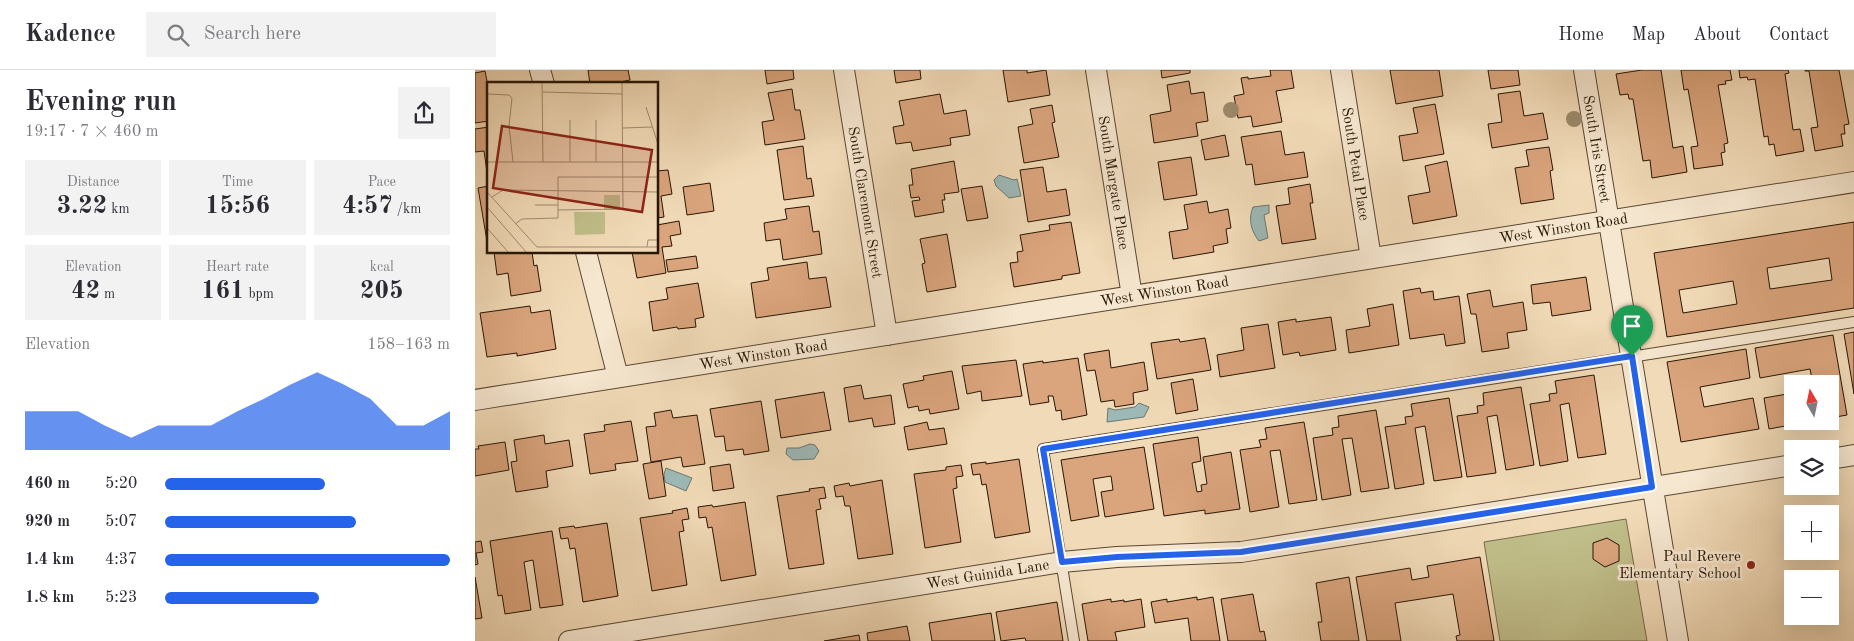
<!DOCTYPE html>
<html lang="en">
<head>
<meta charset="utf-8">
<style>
  body { margin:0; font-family:"Old Standard TT",serif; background:#f2f2f3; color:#2b2b33; height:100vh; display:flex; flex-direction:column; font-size:19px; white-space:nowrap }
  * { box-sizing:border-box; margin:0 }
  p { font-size:16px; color:#7c7c81 }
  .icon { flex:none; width:28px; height:28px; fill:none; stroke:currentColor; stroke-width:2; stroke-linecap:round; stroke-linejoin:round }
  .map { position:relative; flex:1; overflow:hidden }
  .sheet { display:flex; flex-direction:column; background:#fff; width:475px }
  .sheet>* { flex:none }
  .needle { width:32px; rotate:351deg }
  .fabs { position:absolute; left:1309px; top:305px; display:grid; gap:10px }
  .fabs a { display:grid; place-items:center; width:55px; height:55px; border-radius:0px; background:#fff; box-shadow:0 5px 20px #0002; font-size:25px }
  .pin { position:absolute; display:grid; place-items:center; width:42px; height:42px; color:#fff; margin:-51px -21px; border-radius:50% 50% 50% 0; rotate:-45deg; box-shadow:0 0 5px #0007 }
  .pin .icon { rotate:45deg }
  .round { display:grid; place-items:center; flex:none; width:52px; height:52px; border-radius:0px; background:#f2f2f3 }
  .headline { display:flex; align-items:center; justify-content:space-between; height:85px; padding:0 25px }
  h1 { font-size:28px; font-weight:800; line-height:38px }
  .stats { display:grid; grid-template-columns:repeat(3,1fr); gap:8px; height:85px; padding:5px 25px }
  .stats div { display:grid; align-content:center; border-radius:0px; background:#f2f2f3; text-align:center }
  .stats b { font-size:25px; font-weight:800 }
  .stats small { font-size:14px; font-weight:400 }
  .stats p { font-size:14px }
  .chart { height:140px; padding:10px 25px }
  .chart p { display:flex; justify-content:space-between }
  .chart svg { width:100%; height:90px; margin-top:5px; fill:#2563eb; opacity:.7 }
  ul { padding:0 25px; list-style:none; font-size:16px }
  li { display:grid; grid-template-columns:80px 60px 1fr; align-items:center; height:38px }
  li i { height:12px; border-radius:6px; background:#2563eb }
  header { display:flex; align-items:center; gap:30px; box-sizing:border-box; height:70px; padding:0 25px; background:#fff; border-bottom:1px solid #e1e1e2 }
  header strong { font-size:24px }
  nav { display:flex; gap:28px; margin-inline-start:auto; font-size:18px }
  .search { width:350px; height:45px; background:#f2f2f3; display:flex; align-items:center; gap:12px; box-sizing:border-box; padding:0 18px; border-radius:0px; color:#7c7c81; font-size:19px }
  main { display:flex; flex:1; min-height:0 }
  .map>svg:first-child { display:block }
</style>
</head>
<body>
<header>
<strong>Kadence</strong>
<div class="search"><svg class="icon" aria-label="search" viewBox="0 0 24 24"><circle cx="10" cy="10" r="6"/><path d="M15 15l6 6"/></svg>Search here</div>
<nav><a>Home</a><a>Map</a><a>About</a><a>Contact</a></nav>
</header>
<main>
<section class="sheet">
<div class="headline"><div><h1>Evening run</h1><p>19:17 · 7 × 460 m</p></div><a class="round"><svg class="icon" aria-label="share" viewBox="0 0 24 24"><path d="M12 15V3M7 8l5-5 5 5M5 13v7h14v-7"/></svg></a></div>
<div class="stats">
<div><p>Distance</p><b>3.22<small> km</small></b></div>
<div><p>Time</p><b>15:56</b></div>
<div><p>Pace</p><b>4:57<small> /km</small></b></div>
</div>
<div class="stats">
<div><p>Elevation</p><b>42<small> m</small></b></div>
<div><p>Heart rate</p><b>161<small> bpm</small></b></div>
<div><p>kcal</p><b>205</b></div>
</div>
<div class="chart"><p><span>Elevation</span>158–163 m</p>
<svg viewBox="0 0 160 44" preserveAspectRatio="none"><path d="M0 44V25L10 25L20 25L30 32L40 38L50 32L60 32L70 32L80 25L90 19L100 12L110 6L120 12L130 19L140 32L150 32L160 25V44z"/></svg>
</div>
<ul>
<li><b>460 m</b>5:20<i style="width:56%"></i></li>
<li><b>920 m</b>5:07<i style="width:67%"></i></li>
<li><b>1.4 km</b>4:37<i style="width:100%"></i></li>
<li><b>1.8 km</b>5:23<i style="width:54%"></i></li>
</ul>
</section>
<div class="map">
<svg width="1379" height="571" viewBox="0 0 1379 571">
  <rect width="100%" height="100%" fill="#f1dab7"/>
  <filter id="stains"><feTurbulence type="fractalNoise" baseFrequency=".004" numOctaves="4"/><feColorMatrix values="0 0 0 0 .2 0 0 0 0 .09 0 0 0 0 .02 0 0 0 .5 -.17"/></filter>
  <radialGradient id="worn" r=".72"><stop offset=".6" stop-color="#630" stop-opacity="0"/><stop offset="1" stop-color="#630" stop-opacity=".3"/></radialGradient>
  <path fill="#c0be8a" stroke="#746a48" d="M1151,449L1172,571H1025L1009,472Z"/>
  <path fill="#9db9b7" stroke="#6e7870" d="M524,105L539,110L542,109L546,126L534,128L521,116L519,110Z
    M794,135V143L789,145L793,168L784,171C776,161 773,149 778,137Z
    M664,333L674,337L669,347L632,352L633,338L640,340L660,337Z
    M335,374L340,375L344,381L339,389L318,390L311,384L312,378H324Z
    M191,398L217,408L211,421L190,412L189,404Z"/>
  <path fill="#daa47c" stroke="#281605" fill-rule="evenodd" d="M113,0H153L155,10L145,12V14H115Z
    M290,0H318L319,9L292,14Z
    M419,0H445L446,9L421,13Z
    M528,0H552V3L571,0L575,25L533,32Z
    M686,0H715V3L687,8Z
    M795,0H816L819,18L801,21L807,52L778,57L776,46L763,48L759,26L769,24L766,8L773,7V9L796,6Z
    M915,0H964L968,26L921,34Z
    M1013,0H1043L1045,15L1016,19Z
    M1167,0H1186L1198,78L1208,76L1212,102L1177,108L1175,90L1168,91L1158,29H1154L1153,24L1145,25L1141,4Z
    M1206,0H1255L1257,10L1250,11L1251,14L1243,15L1253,73L1249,74L1250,82L1246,83L1248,95L1219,99L1216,77L1223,76L1213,19L1209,20Z
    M1264,0H1313L1314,3L1310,4L1318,60L1325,59L1329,81L1301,86L1299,74L1294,75L1293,66L1289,67L1280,9L1273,10L1272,7L1265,8Z
    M1330,0H1364L1374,54L1369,55L1370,64H1366L1368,76L1340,81L1336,58L1343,57L1334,1H1330Z
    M10,1L14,21V51L0,53V3Z
    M714,11L716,24L729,22L733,51L721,53L723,66L679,73L675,45L696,41L692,15Z
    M317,19L320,40H325L330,69L290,75L287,52L299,50L293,23Z
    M1045,21L1049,46L1068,43L1073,69L1017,78L1013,54L1027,52L1023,24Z
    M465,24L469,44L491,40L495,65L475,68L476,75L438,81L436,72L421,74L418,57L429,55L424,31Z
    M960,34L969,84L928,91L924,66L943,63L938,38Z
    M577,35L580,52L577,53L584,87L549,93L543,57L558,54L555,39Z
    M14,57V109H13L9,81L0,82V59Z
    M806,61L810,85L829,82L833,107L780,115L777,94L771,95L766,67Z
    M750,65L754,86L730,90L726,70Z
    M328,76L332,109L336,108L339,126L309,130L302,80Z
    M1074,77L1078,100L1075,101L1079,129L1046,134L1040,98L1054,96L1051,80Z
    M716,87L722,125L689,130L683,92Z
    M479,91L484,122L469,124L470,130H467L469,142L440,147L437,131L445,130L444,127L436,128L434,115H438L436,99Z
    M972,91L982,146L938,154L933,126L955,122L950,96Z
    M568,97L572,122L591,119L595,145L553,152L545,100Z
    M193,100L197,124L186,126L189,147L182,148V101Z
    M235,113L239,141L212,145L208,117Z
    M835,114L838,133H835L841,169L807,174L801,136L815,134L813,118Z
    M14,116V170L12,171L3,118Z
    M507,116L513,148L492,151L486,119Z
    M732,131L734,143L753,139L756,158L751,159L753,173L738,176L739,182L698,189L694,162L713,159L709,135Z
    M334,136L338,162L344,161L347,184L308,190L305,169L291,171L289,153L312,149L310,139Z
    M204,151L206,164L195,166L197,176L187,177L191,203L162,208L157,182H182V155Z
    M596,152L605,203L587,206V209L539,217L535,193L543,192L542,182L548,181L545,165L575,160L574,155Z
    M1379,152V238L1192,267L1179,183ZM1354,188L1357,210L1295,219L1292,198ZM1258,211L1262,234L1208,243L1204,220Z
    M472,164L481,217L452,222L447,194L450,193L445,169Z
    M19,182H57L59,196L62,195L66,221L36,226L33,203L22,205Z
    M221,186L223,198L193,202L191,190Z
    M332,192L334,209L351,207L356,237L281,248L276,213L294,210L292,198Z
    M1111,207L1116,240L1077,246L1075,232L1058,234L1056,215Z
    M223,213L229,247L220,249L221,257L203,259L202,257L178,261L174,232L193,229L191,218Z
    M945,218L946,223L958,221L959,230L984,226L990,273L971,276L969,264L935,269L928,221Z
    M1015,220L1018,237L1048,232L1052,260L1032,263L1034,278L1007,282L1001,244H996L992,224Z
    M918,234L924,275L874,283L871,260L895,256L892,239Z
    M55,236L56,243L75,240L81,279L42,286V283L12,287L5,243Z
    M856,247L861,280L825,286L824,282L808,285L803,252L821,249V252Z
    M793,254L800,298L745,307L742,285L769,280L766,258Z
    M1379,262V324L1369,264Z
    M1358,265L1372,345L1355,348V314H1338L1335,299L1285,308L1280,278Z
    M730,268L736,300L682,309L676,273L704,269L705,272Z
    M1271,279L1275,308L1225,317L1229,337L1278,328L1284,359L1206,372L1192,292Z
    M634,280L636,298L669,292L673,320L658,323L659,334L640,337L639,330L626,332L620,300L612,301L609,284Z
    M603,288L612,345L587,350L586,340L581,341L578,326H573L574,332L555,335L548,294L568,291V293Z
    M541,290L547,326L507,331L506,321L492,324L487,296Z
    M477,301L484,339L455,344L454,339L444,341L443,336L433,338L428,314L449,310L448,306Z
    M1119,305L1131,384L1103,388L1094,333L1085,335L1093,391L1065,396L1055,334L1075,331L1074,324L1082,323L1080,311Z
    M718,309L723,340L701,344L696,313Z
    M386,315L389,329L416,325L420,354L399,357L397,348L374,352L369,318Z
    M1046,317L1059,395L1031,400L1022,345L1012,347L1021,403L992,407L982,346L1003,343L1002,336L1009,335L1008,323Z
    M349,322L356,360L306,368L300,330Z
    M1318,323V351H1337L1294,359L1289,328Z
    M974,328L987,407L959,411L950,356L940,358L949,414L920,419L910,357L931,354L930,347L938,346L936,334Z
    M286,331L294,381L269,385L268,379L251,381L249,366L240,367L235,339Z
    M196,340L198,348L222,345L230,394L208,397L206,387L176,392L171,357L181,356L179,343Z
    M901,340L914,418L886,422L877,368L867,369L876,425L847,430L838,368L858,365L857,358L864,357L863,346Z
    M156,351L163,391L140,394L141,400L115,404L109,364L130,361L129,355Z
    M452,352L454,360L469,358L472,374L433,380L429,357Z
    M829,352L842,430L814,434L805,380L795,381L804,437L775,442L765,380L786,377L784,370L792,369L790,358Z
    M69,365L70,374L94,370L98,396L71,401L73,417L41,422L36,392L42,391L39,370Z
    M723,367L726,391L717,393L722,422L727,421L726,415L732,414L728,387L756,382L765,439L730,444V440L689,446L678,374Z
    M30,372L34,400L0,406V379H4L3,376Z
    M669,377L679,439L630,447L626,422L638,420L636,406L618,409L624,446L596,451L586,390Z
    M544,389L555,462L520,468L511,414L507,415L505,404L498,405L496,394L511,392V394Z
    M186,391L191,426L174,429L168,394Z
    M255,394L259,418L238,421L235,397Z
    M486,395L488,406L481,407L482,418L478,419L486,472L450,478L439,404L471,400V397Z
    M407,410L418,484L383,489L375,436H370L368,426L361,427L359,416L374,413L375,416Z
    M349,417L351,428L344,429L346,439L341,440L349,494L314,499L302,426L335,421L334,419Z
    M270,432L281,505L246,511L237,457L233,458L231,447L224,448L223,437L237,435L238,437Z
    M212,438L214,449L207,450L209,461L204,462L212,515L177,521L165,448L198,443L197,441Z
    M132,453L143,526L108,532L100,478L95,479L93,468L86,469L84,458L99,456L100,458Z
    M77,461L88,535L65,538L58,490L49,492L56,540L30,544L27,525L23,526L15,471Z
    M1132,468L1144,475V491L1130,497L1118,489V473Z
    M6,471L8,482L1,483L3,494L0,495V472Z
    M1005,487L1019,571H982L981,566L985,565L978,524L920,533L926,571H892L881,507L935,498L937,510L954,507L952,496Z
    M0,507L7,548L0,549Z
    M874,507L884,571H846L843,552H847L841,513Z
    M778,524L785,562L789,561L791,571H753L746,529Z
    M722,527V530L738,527L745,571H716L713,548L680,553L676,532L692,529V532Z
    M636,529V532L649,530V532L666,529L670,557L640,562L642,571H613L607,534Z
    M582,532L588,571H551L550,568L526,571L521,542Z
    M516,543L520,571H457L454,553Z
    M432,556L435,571H393L392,563Z
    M384,565L385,571H349Z"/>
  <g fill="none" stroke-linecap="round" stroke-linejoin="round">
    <g stroke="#5a4732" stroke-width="12">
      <path id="service" d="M599,571L568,379L1379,252"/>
    </g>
    <g stroke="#5a4732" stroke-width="22">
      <g id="minor">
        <path d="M65,0L69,14"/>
        <path id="s1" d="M369,0L412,265"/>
        <path id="s2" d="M621,0L657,226"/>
        <path id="s3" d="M866,0L896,188"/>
        <path id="s4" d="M1109,0L1203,571"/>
        <path d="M111,182L143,307"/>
        <path id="s5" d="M0,330L1379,112"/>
        <path d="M1355,389L1379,385"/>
        <path id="s6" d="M94,571L587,492L642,487L766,482L1318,395"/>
      </g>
    </g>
    <use href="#service" stroke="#f6e7d0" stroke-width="10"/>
    <use href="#minor" stroke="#f6e7d0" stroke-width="20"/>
  </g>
  <g fill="#9c8a6b">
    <circle cx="756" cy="40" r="8"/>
    <circle cx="1099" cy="49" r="8"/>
  </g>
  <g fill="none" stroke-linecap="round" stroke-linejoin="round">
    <g stroke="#fff" stroke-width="10">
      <path id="route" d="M1157,286L1177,417L766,482L642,487L587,492L568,379Z"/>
    </g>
    <use href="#route" stroke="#2563eb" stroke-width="6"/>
  </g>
  <circle fill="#8f2418" stroke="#f6e7d0" stroke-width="2" cx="1276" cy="495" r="5"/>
  <g text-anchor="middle" stroke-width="5" stroke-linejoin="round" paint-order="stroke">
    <g font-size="15" fill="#281605" stroke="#f6e7d0">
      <text dy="5" stroke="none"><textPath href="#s4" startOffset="80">South Iris Street</textPath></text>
      <text dy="5" stroke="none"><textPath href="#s3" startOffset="95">South Petal Place</textPath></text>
      <text dy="5" stroke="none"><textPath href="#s2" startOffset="114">South Margate Place</textPath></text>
      <text dy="5" stroke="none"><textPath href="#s1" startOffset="134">South Claremont Street</textPath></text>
      <text dy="5" stroke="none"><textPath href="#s5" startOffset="1102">West Winston Road</textPath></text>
      <text dy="5" stroke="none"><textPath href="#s5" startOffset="698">West Winston Road</textPath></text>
      <text dy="5" stroke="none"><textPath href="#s5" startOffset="292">West Winston Road</textPath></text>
      <text dy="5" stroke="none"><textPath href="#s6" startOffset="424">West Guinida Lane</textPath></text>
    </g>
    <g font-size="15" fill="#281605" stroke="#f6e7d0" text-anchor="end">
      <text x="1266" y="491">Paul Revere<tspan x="1266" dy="17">Elementary School</tspan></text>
    </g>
  </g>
  <g transform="translate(12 12)">
    <rect width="171" height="171" fill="#f1dab7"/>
    <path d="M117,113H133V128H117ZM87,130H118V152L88,153Z" fill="#c0be8a"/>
    <path fill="none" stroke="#a18c70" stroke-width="1" d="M55,0L56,80M56,10L135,12M0,12L22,13L25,16L22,44L26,80M159,25L171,62M83,38V80M109,38V80M136,46L165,45M0,80H172M0,110L50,165H172M5,115L16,108L172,110M48,123H71M0,125L40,171M71,128L136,127L135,0M28,142L35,137L71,136V95H172M0,146L22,171M160,165L161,158H172"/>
    <path fill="#8f2418" fill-opacity="0.15" stroke="#8f2418" stroke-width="2.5" d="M15,44L165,68L155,130L6,106Z"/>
    <rect width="171" height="171" fill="none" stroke="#281605" stroke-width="2.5"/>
  </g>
  <rect width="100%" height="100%" filter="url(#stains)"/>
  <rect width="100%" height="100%" fill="url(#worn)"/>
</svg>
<div class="fabs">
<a><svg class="needle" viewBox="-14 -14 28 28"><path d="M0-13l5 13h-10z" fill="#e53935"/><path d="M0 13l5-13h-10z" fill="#7c7c81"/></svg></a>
<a><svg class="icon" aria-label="layers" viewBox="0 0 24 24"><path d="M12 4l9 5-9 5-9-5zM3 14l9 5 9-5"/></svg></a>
<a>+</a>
<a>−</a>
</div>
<div class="pin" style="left:1157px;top:286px;background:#1e9e55"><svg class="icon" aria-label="arrive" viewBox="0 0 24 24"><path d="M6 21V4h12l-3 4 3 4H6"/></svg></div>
</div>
</main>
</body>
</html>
